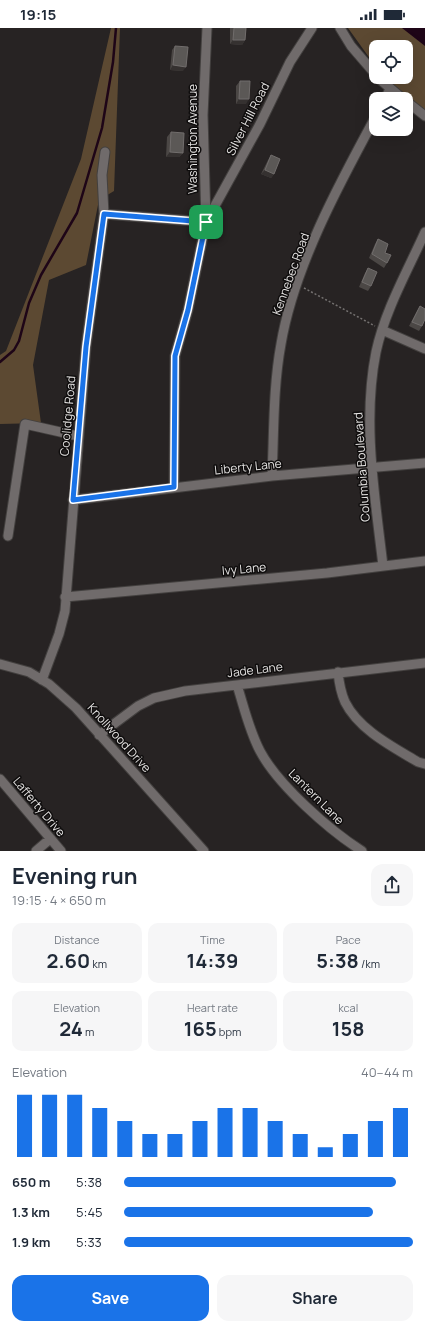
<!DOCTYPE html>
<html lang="en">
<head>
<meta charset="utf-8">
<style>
  body { margin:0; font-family:Manrope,sans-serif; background:#f6f6f7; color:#1f2937; height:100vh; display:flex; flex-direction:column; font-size:15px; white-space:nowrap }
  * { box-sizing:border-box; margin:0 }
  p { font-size:13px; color:#747a83 }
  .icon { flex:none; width:22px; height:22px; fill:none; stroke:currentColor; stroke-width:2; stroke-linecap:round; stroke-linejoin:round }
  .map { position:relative; height:823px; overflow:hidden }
  .panel { display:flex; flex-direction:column; background:#fff; flex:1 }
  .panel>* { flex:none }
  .fabs { position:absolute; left:369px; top:12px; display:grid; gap:8px }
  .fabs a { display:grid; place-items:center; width:44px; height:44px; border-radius:8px; background:#fff; box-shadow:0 4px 16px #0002; font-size:20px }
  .pin { position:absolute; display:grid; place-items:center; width:34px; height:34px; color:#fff; margin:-17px; border-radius:8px; box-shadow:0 2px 6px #0006 }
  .round { display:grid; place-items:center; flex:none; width:42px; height:42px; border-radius:12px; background:#f6f6f7 }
  .summary { display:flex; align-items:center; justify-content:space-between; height:68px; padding:0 12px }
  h1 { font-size:22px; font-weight:700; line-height:30px }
  .stats { display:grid; grid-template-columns:repeat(3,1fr); gap:6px; height:68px; padding:4px 12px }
  .stats div { display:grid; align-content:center; border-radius:10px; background:#f6f6f7; text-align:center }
  .stats b { font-size:20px; font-weight:700 }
  .stats small { font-size:11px; font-weight:400 }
  .stats p { font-size:11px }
  .chart { height:112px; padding:8px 12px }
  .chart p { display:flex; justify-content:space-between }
  .chart svg { width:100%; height:72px; margin-top:4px; stroke:#1a73e8; stroke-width:6 }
  .primary-button { display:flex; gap:8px; margin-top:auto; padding:8px 12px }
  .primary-button a { flex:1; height:46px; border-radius:12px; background:#1a73e8; color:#fff; font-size:16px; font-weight:700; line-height:46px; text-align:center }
  .primary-button a+a { background:#f6f6f7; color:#1f2937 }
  ul { padding:0 12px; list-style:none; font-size:13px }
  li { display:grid; grid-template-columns:64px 48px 1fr; align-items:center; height:30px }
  li i { height:10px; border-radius:5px; background:#1a73e8 }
  .status { display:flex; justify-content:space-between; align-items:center; height:28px; padding:0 20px; background:#fff; direction:ltr }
  .status svg { height:11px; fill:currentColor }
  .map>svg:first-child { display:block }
</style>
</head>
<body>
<div class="status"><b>19:15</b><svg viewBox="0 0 49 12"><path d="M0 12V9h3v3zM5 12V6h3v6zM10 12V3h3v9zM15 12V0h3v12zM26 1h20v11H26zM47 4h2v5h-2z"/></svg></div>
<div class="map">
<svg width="425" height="823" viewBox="0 0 425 823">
  <rect width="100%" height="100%" fill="#272323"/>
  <path fill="#5c4932" d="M111,0H120L114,163L99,172L86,237L49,252L33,337L41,395L0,396V327L6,323L81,131Z
    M348,0H425V86L383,49H406V19H376V39Z"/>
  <path fill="#1e0517" d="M402,0H425V18Z"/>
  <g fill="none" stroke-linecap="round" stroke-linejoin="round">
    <path stroke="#1e0517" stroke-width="2.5" d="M0,334L14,322L19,313L29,275L41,247L77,185L102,100L113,34L116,0"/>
    <g stroke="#43403f" stroke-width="11">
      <path id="street" d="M340,0L351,18L376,47
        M377,49L403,71
        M385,71L390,61
        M406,73L425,88
        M104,186L206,194L260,96L290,34L312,0
        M382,302L425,321
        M272,448C274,405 273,359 281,316C294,239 339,156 376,88
        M174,459L175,328L188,282L206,194L203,87L207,0
        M73,472L272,448L425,435
        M8,508L25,396L78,408
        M383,538C375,468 362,394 376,324C385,282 408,242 425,204
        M65,569L327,545L425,533
        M0,636L29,644L49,656L76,680L204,823
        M338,644C339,654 341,665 345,674C359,702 393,719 418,734L425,736
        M42,652L59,606L65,583L86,319L104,186L102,147L105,124
        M237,657C244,679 249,702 260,723C278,757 329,802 362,823
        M99,707L138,678L154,670L185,663L425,635
        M0,751L61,823
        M36,823L50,811"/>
    </g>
    <path stroke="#747170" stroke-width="1.5" stroke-dasharray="2 2" stroke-linecap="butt" d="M304,260L375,298"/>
    <use href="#street" stroke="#706b6b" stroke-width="9"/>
  </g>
  <path fill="#4b4745" d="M230,0H246L245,12L242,17L230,16Z
    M175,18L183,43L170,42L172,22Z
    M240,53L246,76H236V58Z
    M171,104L183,125L179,129H166L167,109Z
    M271,127L274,146L271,150L261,146L268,132Z
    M378,211L385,225L387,235L384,240L369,230L375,216Z
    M368,240L371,258L368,263L359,259L365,245Z
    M420,278L422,298L419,303L409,298L417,283Z"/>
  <path fill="#353130" d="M233,12H245L242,17L230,16Z
    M173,37L186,39L183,43L170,42Z
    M239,71H249L246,76H236Z
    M170,124L183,125L179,129H166Z
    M265,142L274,146L271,150L261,146Z"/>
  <path fill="#5b5856" stroke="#716d6c" d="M234,0H246L245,12H233Z
    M175,18L188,19L186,39L173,37Z
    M240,53H250L249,71H239Z
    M171,104L184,105L183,125L170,124Z
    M271,127L280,131L274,146L265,142Z
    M378,211L388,216L385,225L391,227L387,235L372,226Z
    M368,240L377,244L371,258L362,254Z
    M420,278L425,281V291L422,298L412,294Z"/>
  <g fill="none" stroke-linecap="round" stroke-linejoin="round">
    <g stroke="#fff" stroke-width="8">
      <path id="route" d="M104,186L206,194L188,282L175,328L174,459L73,472L86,319Z"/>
    </g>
    <use href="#route" stroke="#1a73e8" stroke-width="5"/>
  </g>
  <g text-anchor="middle" stroke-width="3" stroke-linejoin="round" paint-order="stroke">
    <g font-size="12" fill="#e5e3e2" stroke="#0f0d0d">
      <text transform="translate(248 91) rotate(-63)" y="4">Silver Hill Road</text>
      <text transform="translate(193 111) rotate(-90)" y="4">Washington Avenue</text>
      <text transform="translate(291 246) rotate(-70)" y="4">Kennebec Road</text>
      <text transform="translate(68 388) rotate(-85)" y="4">Coolidge Road</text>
      <text transform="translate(248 439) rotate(-6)" y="4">Liberty Lane</text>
      <text transform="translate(362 439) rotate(-94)" y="4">Columbia Boulevard</text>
      <text transform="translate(244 541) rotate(-5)" y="4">Ivy Lane</text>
      <text transform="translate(255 642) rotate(-7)" y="4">Jade Lane</text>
      <text transform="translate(119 710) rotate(48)" y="4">Knollwood Drive</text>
      <text transform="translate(316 769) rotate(45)" y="4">Lantern Lane</text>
      <text transform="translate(39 779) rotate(50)" y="4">Lafferty Drive</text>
    </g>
  </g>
</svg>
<div class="fabs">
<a><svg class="icon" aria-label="locate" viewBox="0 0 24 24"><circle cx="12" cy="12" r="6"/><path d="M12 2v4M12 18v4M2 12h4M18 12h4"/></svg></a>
<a><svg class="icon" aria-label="layers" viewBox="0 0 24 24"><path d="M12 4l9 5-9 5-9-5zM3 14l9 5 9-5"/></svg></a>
</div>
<div class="pin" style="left:206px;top:194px;background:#1e9e55"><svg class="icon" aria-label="arrive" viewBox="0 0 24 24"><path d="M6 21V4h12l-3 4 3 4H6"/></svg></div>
</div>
<section class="panel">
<div class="summary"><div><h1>Evening run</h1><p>19:15 · 4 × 650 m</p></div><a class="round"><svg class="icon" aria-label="share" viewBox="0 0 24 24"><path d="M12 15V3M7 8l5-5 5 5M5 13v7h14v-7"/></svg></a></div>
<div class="stats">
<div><p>Distance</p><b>2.60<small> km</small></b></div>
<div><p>Time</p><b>14:39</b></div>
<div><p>Pace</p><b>5:38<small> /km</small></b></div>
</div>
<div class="stats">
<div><p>Elevation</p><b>24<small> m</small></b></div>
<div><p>Heart rate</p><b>165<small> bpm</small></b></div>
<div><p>kcal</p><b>158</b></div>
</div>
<div class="chart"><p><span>Elevation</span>40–44 m</p>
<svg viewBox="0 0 160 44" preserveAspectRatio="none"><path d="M5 44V6M15 44V6M25 44V6M35 44V14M45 44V22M55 44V30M65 44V30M75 44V22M85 44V14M95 44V14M105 44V22M115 44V30M125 44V38M135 44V30M145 44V22M155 44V14"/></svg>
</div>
<ul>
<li><b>650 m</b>5:38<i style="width:94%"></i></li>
<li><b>1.3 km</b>5:45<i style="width:86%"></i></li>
<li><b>1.9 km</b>5:33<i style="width:100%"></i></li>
</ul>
<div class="primary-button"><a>Save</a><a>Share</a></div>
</section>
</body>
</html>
